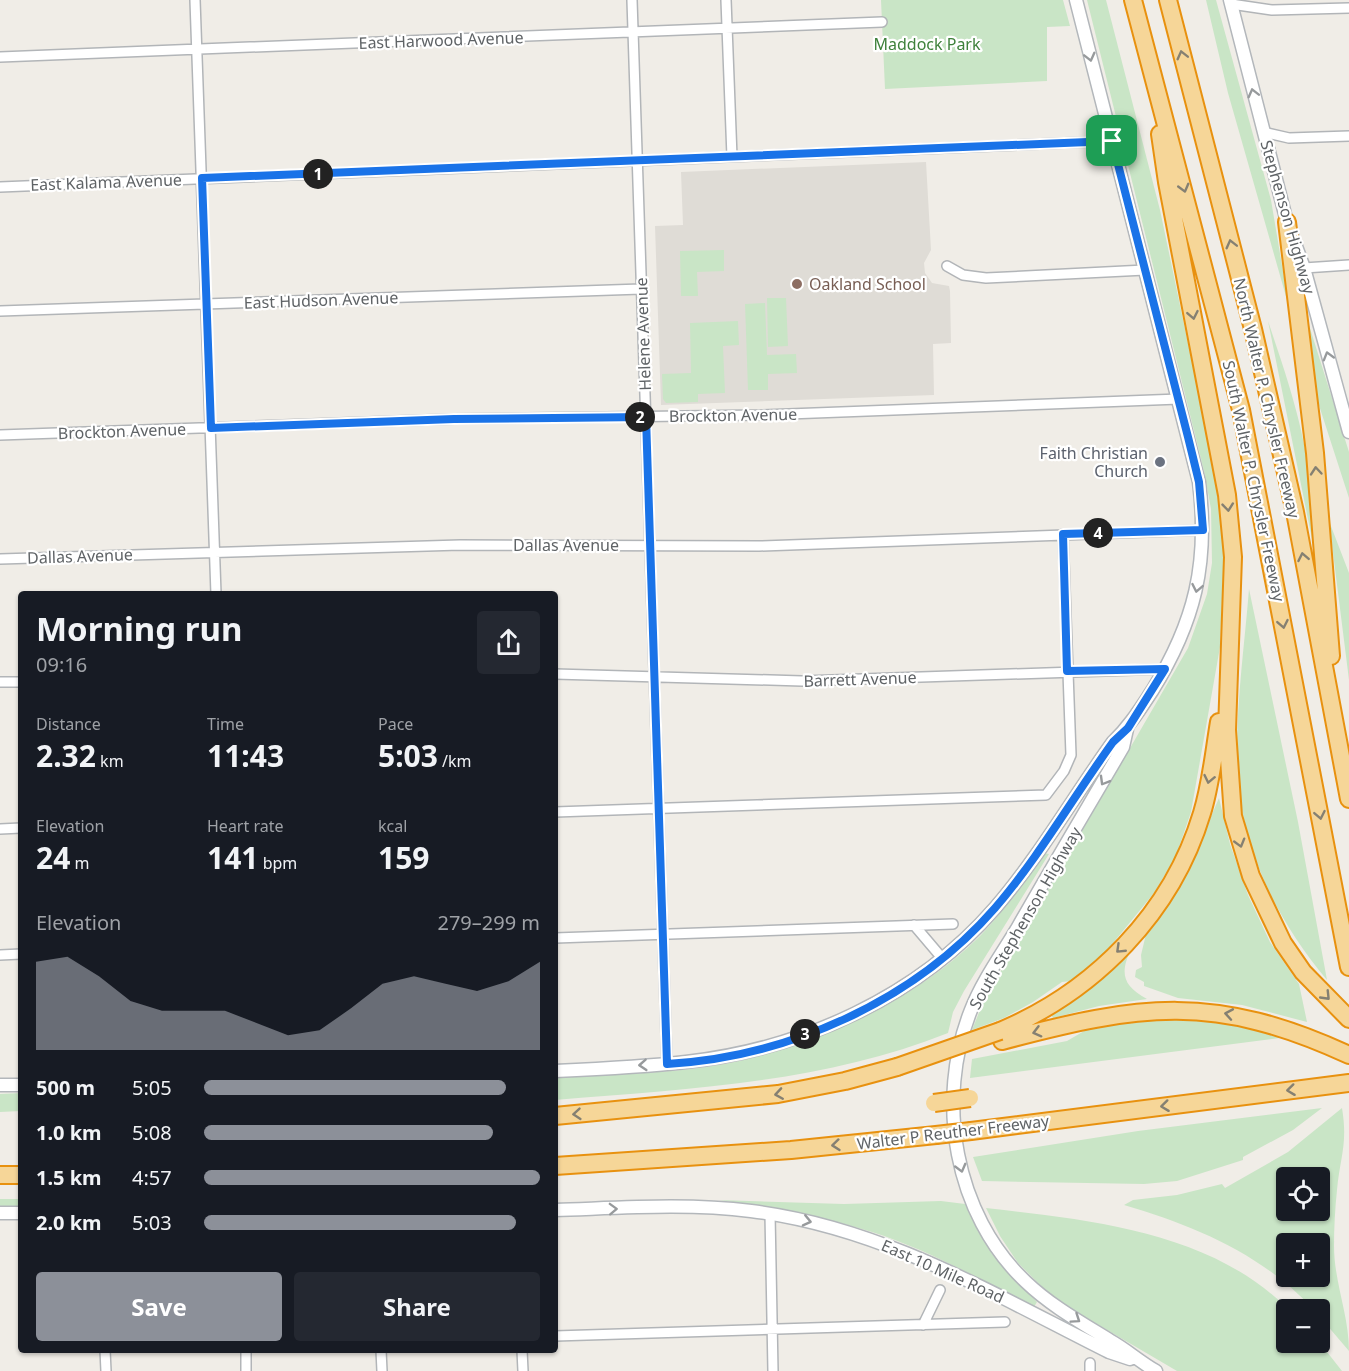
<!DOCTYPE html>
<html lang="en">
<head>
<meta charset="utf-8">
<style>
  body { margin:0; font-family:"Noto Sans",sans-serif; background:#242831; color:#f1f3f6; height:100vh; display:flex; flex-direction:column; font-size:22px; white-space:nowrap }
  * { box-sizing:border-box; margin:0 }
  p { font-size:20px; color:#9ea1a6 }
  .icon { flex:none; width:33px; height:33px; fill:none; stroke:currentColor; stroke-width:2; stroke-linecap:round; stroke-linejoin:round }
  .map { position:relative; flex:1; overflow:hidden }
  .panel { position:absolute; left:18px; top:591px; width:540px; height:762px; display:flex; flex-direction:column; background:#171b24; border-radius:6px; box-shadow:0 2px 4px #0004 }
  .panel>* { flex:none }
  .tools { position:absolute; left:1276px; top:1167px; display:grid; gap:12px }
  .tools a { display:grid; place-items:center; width:54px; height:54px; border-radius:6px; background:#171b24; box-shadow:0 2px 4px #0004; font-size:30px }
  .pin { position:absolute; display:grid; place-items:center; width:51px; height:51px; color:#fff; margin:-26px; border-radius:12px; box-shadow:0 3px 9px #0006 }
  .km { position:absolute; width:30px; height:30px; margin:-15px; border-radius:50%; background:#222; color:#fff; font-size:16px; line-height:30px; text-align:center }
  .round { display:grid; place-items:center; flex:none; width:63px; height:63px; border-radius:6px; background:#242831 }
  .headline { display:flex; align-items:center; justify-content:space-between; height:102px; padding:0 18px }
  h1 { font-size:33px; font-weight:700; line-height:45px }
  .figures { display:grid; grid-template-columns:repeat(3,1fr); gap:9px; height:102px; padding:6px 18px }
  .figures div { display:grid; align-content:center }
  .figures b { font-size:30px; font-weight:700 }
  .figures small { font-size:16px; font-weight:400 }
  .figures p { font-size:16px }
  .chart { height:168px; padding:12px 18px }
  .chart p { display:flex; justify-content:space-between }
  .chart svg { width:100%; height:108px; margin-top:6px; fill:#8c9099; opacity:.7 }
  .button { display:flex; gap:12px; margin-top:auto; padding:12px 18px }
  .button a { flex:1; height:69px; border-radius:6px; background:#8c9099; color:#fff; font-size:24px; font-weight:700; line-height:69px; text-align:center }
  .button a+a { background:#242831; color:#f1f3f6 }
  ul { padding:0 18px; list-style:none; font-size:20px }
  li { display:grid; grid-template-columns:96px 72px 1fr; align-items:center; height:45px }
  li i { height:15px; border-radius:8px; background:#8c9099 }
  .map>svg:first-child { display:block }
</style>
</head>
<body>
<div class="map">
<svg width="1349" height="1371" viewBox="0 0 1349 1371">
  <rect width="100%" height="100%" fill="#f0ede7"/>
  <path fill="#dfdcd6" d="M926,162L931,250L924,263L925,273L932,283L949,286L950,291L951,343L933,344L934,395L661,405L655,226L683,225L681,172Z"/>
  <path fill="#c9e5c6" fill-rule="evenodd" d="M881,0H1063L1070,26L1047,27V81L885,89Z
    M1087,0H1106L1160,210L1214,467L1224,550L1220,647L1191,812L1176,856L1154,893L1100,959L1071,981L1062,982L1033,1002L1004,1018L972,1030L984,1000L1188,648L1207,594L1212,563L1211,509L1204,471Z
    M1206,0H1216L1271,200L1289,307L1228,93Z
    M724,250V271L697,272L698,296H681L680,251Z
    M767,298H786L788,346L768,347Z
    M765,303L767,355L796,354L797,373L768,374V390H748L745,304Z
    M738,321L739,345L723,346L725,393L698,394V402L666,403L663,399L662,374L691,373L690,323Z
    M1268,321C1293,395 1315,459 1312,539Z
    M1308,322L1349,452V498L1316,396Z
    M1329,521L1349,573V680Z
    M1249,589L1298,822L1327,980C1280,924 1244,855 1238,780C1234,717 1244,652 1249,589Z
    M1219,798L1230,844L1248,895L1270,942L1299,984L1307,1022L1242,1005L1178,998L1144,986V982L1135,977L1136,970L1142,967L1141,955L1147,930L1199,844Z
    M1044,853L1049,854L964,991L953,1012L948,1033C823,1083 688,1089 555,1100V1078C600,1075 646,1074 691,1069C791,1058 909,1007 980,936C1004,911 1024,882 1044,853Z
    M1132,947C1120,972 1121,985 1147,999L1099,1006L1053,1018L1050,1013Z
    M1159,1018C1204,1019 1243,1026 1287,1037L970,1078L972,1059L1067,1041L1091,1027Z
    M21,1093V1111L0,1112V1094Z
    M1322,1108L1293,1130L1243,1157V1160L1177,1181L1144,1184L982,1181L973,1157L1138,1131Z
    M1342,1108C1348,1144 1340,1157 1337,1190C1335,1209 1334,1228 1334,1246C1334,1282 1349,1315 1349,1351L1320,1317V1310L1313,1309C1262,1254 1195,1226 1124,1205L1133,1200L1177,1195L1222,1184L1225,1188L1288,1152ZM1287,1178H1320V1210H1287ZM1287,1244H1320V1276H1287Z
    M0,1199H21V1206H0Z
    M719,1200L844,1204L941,1201L965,1204L992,1254L1037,1302L1034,1307C981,1280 929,1250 872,1232C822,1216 771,1207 719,1200Z
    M986,1208C1090,1220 1210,1231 1288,1309L1287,1342L1320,1343L1342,1371H1177L1073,1310L1044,1289L1018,1263L1000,1236Z"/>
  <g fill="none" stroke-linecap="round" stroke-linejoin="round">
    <g stroke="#b2b5b8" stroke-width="12">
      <path id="minor" d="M195,0L216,594
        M632,0L667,1064
        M726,0L732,157
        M1231,4L1272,10L1349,8
        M0,57L882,22
        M1263,132L1289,138L1349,136
        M0,187L1112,141
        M947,266L963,275L986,278L1145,270
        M1304,268L1349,265
        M0,311L641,289
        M0,435L454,419L762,415L1179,399
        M0,559L460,545L759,546L1203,530
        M555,674L802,681L1165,669
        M0,682H21
        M555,812L1046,795L1064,771L1071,755L1063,534
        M0,829L21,828
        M914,925L942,958
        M555,938L953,924
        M0,955L21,954
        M770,1214L773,1371
        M923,1325L940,1290
        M555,1336L1005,1322
        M105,1350L106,1371
        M246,1350V1371
        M381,1350L382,1371
        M522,1350L523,1371
        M1090,1363V1371"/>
    </g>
    <g stroke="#b3b7bb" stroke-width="15">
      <path id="secondary" d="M1230,0L1287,222L1304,268L1349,432
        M1127,729L1123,747C1088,807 1052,867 1018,927C1002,954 982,981 971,1010C935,1100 954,1214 1026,1282C1051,1306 1082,1323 1111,1341C1127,1350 1140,1362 1156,1371
        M555,1071C599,1069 643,1067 686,1062C802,1049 918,997 995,908C1039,857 1074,796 1113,742C1129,727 1140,709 1152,691C1195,622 1209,563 1199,482L1076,0
        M0,1085H21
        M555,1210C620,1208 686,1203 751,1211C882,1227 993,1294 1109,1352L1130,1359
        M0,1213H21"/>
    </g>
    <g stroke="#e8910f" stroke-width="20">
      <path id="motorway" d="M1133,0L1241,410L1349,967
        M1168,0L1253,329L1295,512L1349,799
        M1160,134L1167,182L1227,495L1233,557L1227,730L1233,816L1251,876L1283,943L1303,972L1349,1019
        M1287,222L1315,453L1331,656
        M1000,1031C1095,991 1172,913 1202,813C1211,784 1214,752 1219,722
        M1002,1041C1141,1004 1214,993 1349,1055
        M555,1116L778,1094L845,1081L897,1067
        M971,1131L1349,1083
        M555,1166L791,1150L936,1135
        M0,1175H21"/>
    </g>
    <use href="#minor" stroke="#fff" stroke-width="9"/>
    <use href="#secondary" stroke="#fff" stroke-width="12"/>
    <use href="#motorway" stroke="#f6d698" stroke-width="16"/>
    <g stroke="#e8910f" stroke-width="20" stroke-linecap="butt">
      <path id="motorway-bridge" d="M897,1067L1000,1031
        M934,1103L970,1098
        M936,1135L971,1131"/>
    </g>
    <use href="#motorway-bridge" stroke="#f6d698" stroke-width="16"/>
  </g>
  <defs><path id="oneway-chevron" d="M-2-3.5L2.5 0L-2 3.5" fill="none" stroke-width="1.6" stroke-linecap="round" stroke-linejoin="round" transform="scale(1.5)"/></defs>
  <g stroke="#858072">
    <use href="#oneway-chevron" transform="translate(1182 55) rotate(-104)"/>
    <use href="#oneway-chevron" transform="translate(1184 188) rotate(75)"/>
    <use href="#oneway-chevron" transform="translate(1231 244) rotate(-104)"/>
    <use href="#oneway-chevron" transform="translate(1193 315) rotate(79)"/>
    <use href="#oneway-chevron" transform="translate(1316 471) rotate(-95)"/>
    <use href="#oneway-chevron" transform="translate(1228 507) rotate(84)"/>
    <use href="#oneway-chevron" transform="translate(1303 557) rotate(-101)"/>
    <use href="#oneway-chevron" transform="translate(1283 624) rotate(79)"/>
    <use href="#oneway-chevron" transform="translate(1209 779) rotate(102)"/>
    <use href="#oneway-chevron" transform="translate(1320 815) rotate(79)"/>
    <use href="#oneway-chevron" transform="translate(1240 843) rotate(74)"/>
    <use href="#oneway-chevron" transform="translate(1120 949) rotate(136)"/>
    <use href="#oneway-chevron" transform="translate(1326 996) rotate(46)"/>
    <use href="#oneway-chevron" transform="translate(1229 1014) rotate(-170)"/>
    <use href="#oneway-chevron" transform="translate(1037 1032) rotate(165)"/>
    <use href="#oneway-chevron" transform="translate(1291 1090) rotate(173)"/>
    <use href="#oneway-chevron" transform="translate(779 1094) rotate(171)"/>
    <use href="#oneway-chevron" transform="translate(1165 1106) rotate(173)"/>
    <use href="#oneway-chevron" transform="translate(577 1114) rotate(175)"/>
    <use href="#oneway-chevron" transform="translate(836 1145) rotate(174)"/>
  </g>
  <g stroke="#979a9c">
    <use href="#oneway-chevron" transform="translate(1090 57) rotate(76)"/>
    <use href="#oneway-chevron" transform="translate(1253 93) rotate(-104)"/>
    <use href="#oneway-chevron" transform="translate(1328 356) rotate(-106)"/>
    <use href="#oneway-chevron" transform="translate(1197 588) rotate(101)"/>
    <use href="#oneway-chevron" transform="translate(1104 781) rotate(120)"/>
    <use href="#oneway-chevron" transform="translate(643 1065) rotate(176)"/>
    <use href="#oneway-chevron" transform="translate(961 1168) rotate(75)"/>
    <use href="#oneway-chevron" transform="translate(613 1209) rotate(-2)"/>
    <use href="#oneway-chevron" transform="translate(807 1221) rotate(13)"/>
    <use href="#oneway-chevron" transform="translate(1076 1319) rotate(34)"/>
  </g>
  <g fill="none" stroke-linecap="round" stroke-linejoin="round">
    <g stroke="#fff" stroke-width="12">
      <path id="route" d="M1112,141L1188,437L1199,482L1203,530L1063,534L1067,671L1165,669L1128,728L1113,742C1074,796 1039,857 995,908C914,1001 789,1057 667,1064L646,417L454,419L211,428L202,178Z"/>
    </g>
    <use href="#route" stroke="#1a73e8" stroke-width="8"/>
  </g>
  <circle fill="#8d6e63" stroke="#fff" stroke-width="2" cx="797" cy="284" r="6"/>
  <circle fill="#6b7280" stroke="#fff" stroke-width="2" cx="1160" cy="462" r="6"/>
  <g text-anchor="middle" stroke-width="4.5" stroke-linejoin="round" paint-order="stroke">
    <g font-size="16" fill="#5f6366" stroke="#fff">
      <text transform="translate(441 40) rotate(-2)" y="6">East Harwood Avenue</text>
      <text transform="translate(106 182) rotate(-2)" y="6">East Kalama Avenue</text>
      <text transform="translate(1288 217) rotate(74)" y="6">Stephenson Highway</text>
      <text transform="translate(321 300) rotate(-2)" y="6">East Hudson Avenue</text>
      <text transform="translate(643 334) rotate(-92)" y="6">Helene Avenue</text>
      <text transform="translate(1267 398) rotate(77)" y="6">North Walter P. Chrysler Freeway</text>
      <text transform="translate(733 415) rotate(-1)" y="6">Brockton Avenue</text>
      <text transform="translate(122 431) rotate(-2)" y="6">Brockton Avenue</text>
      <text transform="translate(1254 481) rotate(78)" y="6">South Walter P. Chrysler Freeway</text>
      <text x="566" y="551">Dallas Avenue</text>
      <text transform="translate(80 556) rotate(-2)" y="6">Dallas Avenue</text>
      <text transform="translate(860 679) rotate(-2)" y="6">Barrett Avenue</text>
      <text transform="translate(1025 918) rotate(-60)" y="6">South Stephenson Highway</text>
      <text transform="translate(953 1132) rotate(-7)" y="6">Walter P Reuther Freeway</text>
      <text transform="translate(943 1271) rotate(24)" y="6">East 10 Mile Road</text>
    </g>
    <g font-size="16" fill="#3e813b" stroke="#fff">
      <text x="927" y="50">Maddock Park</text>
    </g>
    <g font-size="16" fill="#785e54" stroke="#fff" text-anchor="start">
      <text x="809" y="290">Oakland School</text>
    </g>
    <g font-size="16" fill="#5b616d" stroke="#fff" text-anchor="end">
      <text x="1148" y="459">Faith Christian<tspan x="1148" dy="18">Church</tspan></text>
    </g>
  </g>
</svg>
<div class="tools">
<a><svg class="icon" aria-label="locate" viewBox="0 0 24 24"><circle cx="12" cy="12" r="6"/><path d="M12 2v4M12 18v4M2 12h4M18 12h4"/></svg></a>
<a>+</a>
<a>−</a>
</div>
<div class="pin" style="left:1112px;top:141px;background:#1e9e55"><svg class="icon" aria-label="arrive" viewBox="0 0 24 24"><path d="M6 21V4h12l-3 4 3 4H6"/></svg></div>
<b class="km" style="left:318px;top:174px">1</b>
<b class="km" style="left:640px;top:417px">2</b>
<b class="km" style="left:805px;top:1034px">3</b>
<b class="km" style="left:1098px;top:533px">4</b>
<section class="panel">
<div class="headline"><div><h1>Morning run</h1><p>09:16</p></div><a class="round"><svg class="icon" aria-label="share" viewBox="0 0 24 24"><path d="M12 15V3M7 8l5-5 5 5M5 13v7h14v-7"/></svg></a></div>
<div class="figures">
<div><p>Distance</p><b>2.32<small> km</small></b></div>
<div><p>Time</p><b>11:43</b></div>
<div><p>Pace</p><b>5:03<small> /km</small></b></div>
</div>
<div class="figures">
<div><p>Elevation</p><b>24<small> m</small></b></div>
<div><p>Heart rate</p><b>141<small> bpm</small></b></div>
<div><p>kcal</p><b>159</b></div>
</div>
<div class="chart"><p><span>Elevation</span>279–299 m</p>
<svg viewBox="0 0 160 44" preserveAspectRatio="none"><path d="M0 44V8L10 6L20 14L30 24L40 28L50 28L60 28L70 33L80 38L90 36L100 27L110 17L120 14L130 17L140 20L150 16L160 8V44z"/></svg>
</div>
<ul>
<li><b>500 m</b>5:05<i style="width:90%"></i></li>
<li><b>1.0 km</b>5:08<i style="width:86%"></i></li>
<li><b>1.5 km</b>4:57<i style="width:100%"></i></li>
<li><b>2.0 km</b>5:03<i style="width:93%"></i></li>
</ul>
<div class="button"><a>Save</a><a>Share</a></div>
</section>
</div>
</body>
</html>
